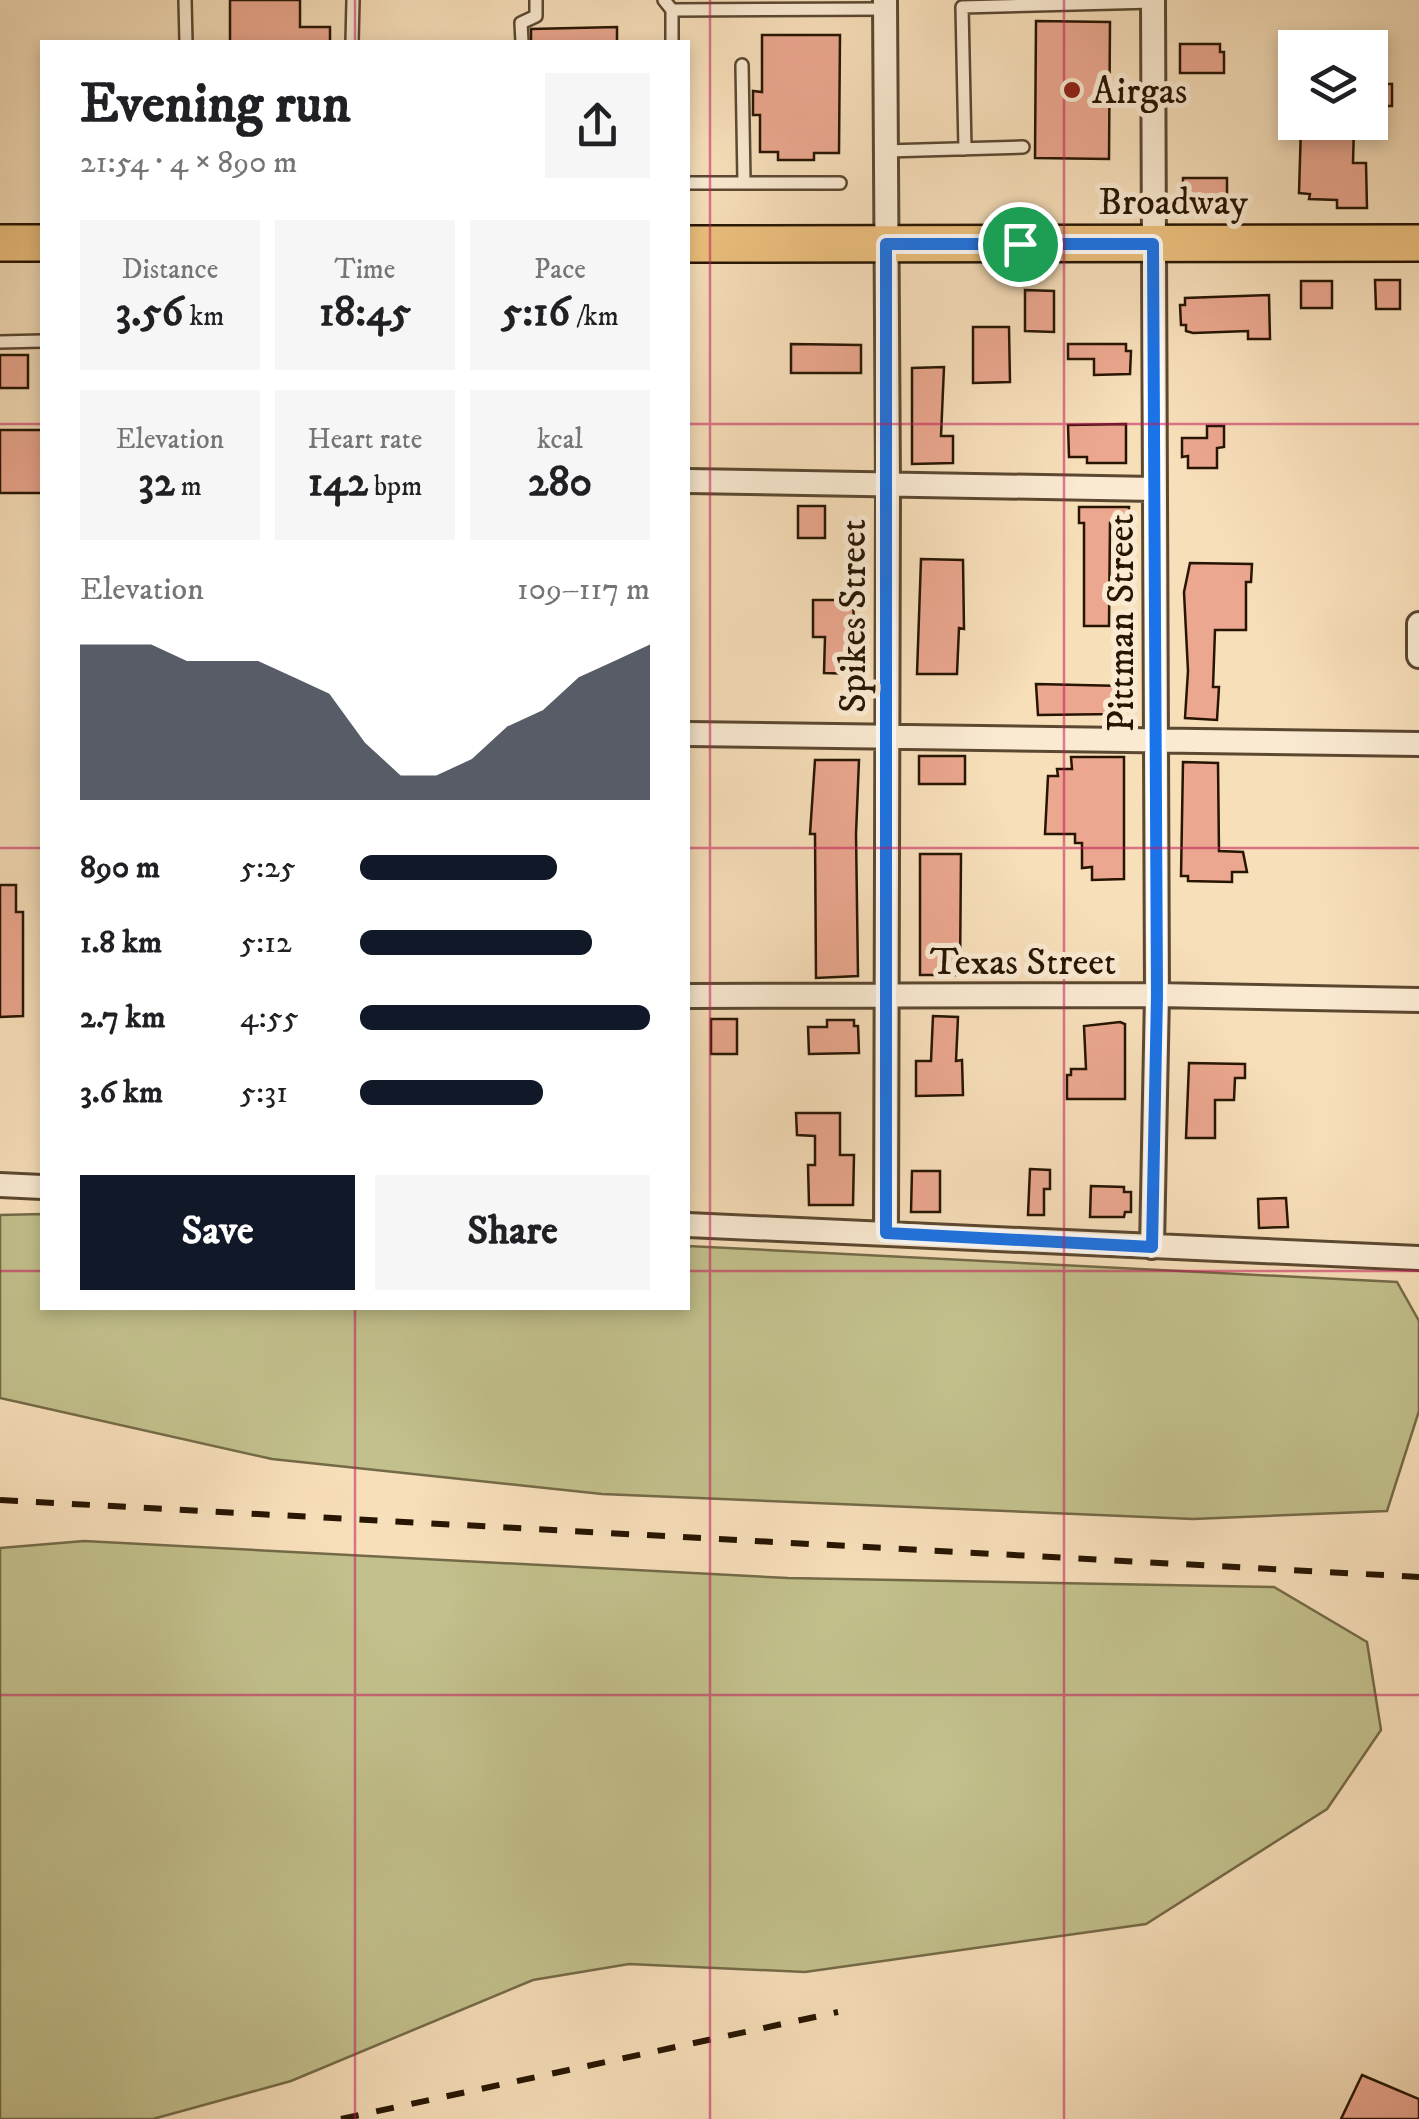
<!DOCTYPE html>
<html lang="en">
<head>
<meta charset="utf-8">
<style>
  body { margin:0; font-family:"IM FELL DW Pica",serif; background:#f6f6f6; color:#202124; height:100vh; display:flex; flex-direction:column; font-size:38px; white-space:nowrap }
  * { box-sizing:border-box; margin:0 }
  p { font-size:32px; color:#757577 }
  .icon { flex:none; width:55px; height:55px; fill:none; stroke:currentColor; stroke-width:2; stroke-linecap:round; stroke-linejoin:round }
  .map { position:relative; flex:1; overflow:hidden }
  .details { position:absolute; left:40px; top:40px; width:650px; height:1270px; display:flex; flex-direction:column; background:#fff; border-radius:0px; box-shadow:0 5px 15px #0003 }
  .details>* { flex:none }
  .buttons { position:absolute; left:1278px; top:30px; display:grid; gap:20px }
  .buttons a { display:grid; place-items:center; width:110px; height:110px; border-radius:0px; background:#fff; box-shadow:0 5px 15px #0003; font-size:50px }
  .pin { position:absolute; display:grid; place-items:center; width:85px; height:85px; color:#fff; margin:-42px; border:5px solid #fff; border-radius:50%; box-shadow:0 2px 10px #0007 }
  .round { display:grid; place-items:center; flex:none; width:105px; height:105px; border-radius:0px; background:#f6f6f6 }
  .summary { display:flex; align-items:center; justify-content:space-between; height:170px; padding:0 40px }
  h1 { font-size:55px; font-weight:700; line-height:75px }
  .stats { display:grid; grid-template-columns:repeat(3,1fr); gap:15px; height:170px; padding:10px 40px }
  .stats div { display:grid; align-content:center; border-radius:0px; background:#f6f6f6; text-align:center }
  .stats b { font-size:42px; font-weight:700 }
  .stats small { font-size:28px; font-weight:400 }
  .stats p { font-size:28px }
  .chart { height:280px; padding:20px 40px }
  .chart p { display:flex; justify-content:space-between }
  .chart svg { width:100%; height:180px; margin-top:10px; fill:#111827; opacity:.7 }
  .action { display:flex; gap:20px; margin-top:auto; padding:20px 40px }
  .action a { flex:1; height:115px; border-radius:0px; background:#111827; color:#fff; font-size:40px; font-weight:700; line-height:115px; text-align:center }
  .action a+a { background:#f6f6f6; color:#202124 }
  ul { padding:0 40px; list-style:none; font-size:32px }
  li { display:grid; grid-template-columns:160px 120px 1fr; align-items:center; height:75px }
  li i { height:25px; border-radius:12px; background:#111827 }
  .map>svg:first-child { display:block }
</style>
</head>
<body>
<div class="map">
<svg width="1419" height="2119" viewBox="0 0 1419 2119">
  <rect width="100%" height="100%" fill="#f7dfba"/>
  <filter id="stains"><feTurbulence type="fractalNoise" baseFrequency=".002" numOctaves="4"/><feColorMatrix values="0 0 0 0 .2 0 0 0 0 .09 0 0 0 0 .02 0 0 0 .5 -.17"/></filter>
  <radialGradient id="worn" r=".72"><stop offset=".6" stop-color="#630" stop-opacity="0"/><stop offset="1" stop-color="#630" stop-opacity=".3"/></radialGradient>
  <path fill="#c2c08c" stroke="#746a47" stroke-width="2.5" d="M42,1214V1308H688V1246L1397,1282L1419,1321V1411L1387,1511L1193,1519L602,1494L272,1459L0,1398V1215Z
    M84,1541L788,1578L1274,1587L1367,1642L1381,1730L1327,1809L1146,1924L805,1972L629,1964L533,1980L291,2081L153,2119H0V1548Z"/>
  <path fill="#eba78f" stroke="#271502" stroke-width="2.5" d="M230,0H300V27H330V42H230Z
    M1036,21L1110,22L1109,159L1035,158Z
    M617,27V42H531V29Z
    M762,35H840L839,153H814V160H778V152H760V115H753V91L762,92Z
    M1180,44H1220V52H1224V73H1180Z
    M1370,84H1392V106H1385L1384,113H1370Z
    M1301,126H1354L1353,163H1366L1367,208H1337V200L1309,199L1310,194L1299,193Z
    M1183,178H1227V199H1221V204H1183Z
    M1375,280H1400V309H1376Z
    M1301,281H1332V308H1301Z
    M1025,290L1054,291V332L1025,331Z
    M1269,295L1270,339H1248V331L1193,333L1186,331V325H1181L1180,305H1185V298Z
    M973,327H1009L1010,382L973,383Z
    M791,344L861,345V373H791Z
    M1068,344H1126V351H1131L1130,374L1094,375V359H1068Z
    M0,355H28V388H0Z
    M944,367L941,436H953V463L912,464V368Z
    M1126,424V463H1087V457H1069L1068,425Z
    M1207,426H1224V447L1217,448V468H1188V456L1182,457V438H1207Z
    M0,430H42V493H0Z
    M798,506H825V538H798Z
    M1079,507H1129V523H1110L1109,626H1084V523H1079Z
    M921,559L963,560L964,629L959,628L957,674H917Z
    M1190,563L1252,564L1251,582H1246V630H1215L1213,687H1219L1217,720L1185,718L1188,671L1184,592Z
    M813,600H853L855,646H858V674L824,673L825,637H813Z
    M1036,684L1123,686V706H1117V714L1038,715Z
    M919,756H965V784H919Z
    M1071,757H1124V879L1092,880V867L1082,868V843H1075V834H1045L1048,776H1058L1057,769H1072Z
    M815,760H859L856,834L858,976L816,978L815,834H810Z
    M1183,762L1218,763L1219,851L1243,852L1247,872H1232V882L1188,881V876H1181Z
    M920,854H961L960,975H920Z
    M0,885H16V912H23V1016L0,1017Z
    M933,1016L958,1017L956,1061L962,1060L963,1095L916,1096V1061H931Z
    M711,1019H737V1054H711Z
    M827,1020H854V1026H858L859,1053L809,1054L808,1027H827Z
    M1120,1022L1125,1024V1099H1067V1075H1071V1069H1086L1084,1026Z
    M1189,1063L1245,1064V1078H1235L1234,1100H1215V1138H1186Z
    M796,1113H840V1155H854L853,1205H809L808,1165H815V1136L797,1135Z
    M1030,1169L1050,1170V1189H1044V1215H1028Z
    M912,1171H940V1212H911Z
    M1091,1186L1124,1187V1192H1131V1212H1125L1124,1217H1090Z
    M1286,1198L1288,1227L1259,1228L1258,1199Z
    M1362,2075L1419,2099V2119H1341Z"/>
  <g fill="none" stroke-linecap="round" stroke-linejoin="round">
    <g stroke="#5b4830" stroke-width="16">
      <path id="service" d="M185,0L186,42
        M664,0L672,10V42
        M672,10L885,9
        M352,42L353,0
        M522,42L521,23L536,16V0
        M742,65L744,182
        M965,149L962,7L1153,2
        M886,151L1023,147
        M688,183H840
        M0,342L42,341"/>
    </g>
    <g stroke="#5b4830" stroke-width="28">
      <path id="minor" d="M885,0L888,487L886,1233
        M688,481L1155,489
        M1419,624V656
        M688,734L1419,744
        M688,996L1157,995L1419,1000
        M0,1185L42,1187
        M688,1225L1419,1258
        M1152,1247L1157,995L1153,0"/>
    </g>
    <g stroke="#271502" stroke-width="40">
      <path id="primary" d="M0,243H42
        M688,244L1419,243"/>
    </g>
    <use href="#service" stroke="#faead2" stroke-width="11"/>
    <use href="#minor" stroke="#faead2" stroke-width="22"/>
    <use href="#primary" stroke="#ecc07d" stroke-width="35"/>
    <path stroke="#271502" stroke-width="6" stroke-dasharray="18 18" stroke-linecap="butt" d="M0,1500L1419,1577
      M341,2119L838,2012"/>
  </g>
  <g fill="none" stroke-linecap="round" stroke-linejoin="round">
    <g stroke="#fff" stroke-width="20">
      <path id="route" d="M886,244H1153L1157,995L1152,1247L886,1233Z"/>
    </g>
    <use href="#route" stroke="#1a73e8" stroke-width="12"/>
  </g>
  <path fill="none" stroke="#c2185b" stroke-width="2.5" stroke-opacity="0.55" d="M355,0V42M710,0V2119M1064,0V2119M0,424H42M688,424H1419M0,848H42M688,848H1419M0,1271H42M688,1271H1419M355,1308V2119M0,1695H1419"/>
  <circle fill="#8f2418" stroke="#faead2" stroke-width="4" cx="1072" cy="90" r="10"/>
  <g text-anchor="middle" stroke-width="10" stroke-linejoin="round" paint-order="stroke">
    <g font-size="38" fill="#271502" stroke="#faead2" text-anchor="start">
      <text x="1092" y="103">Airgas</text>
    </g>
    <g font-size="38" fill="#271502" stroke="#faead2">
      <text x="1173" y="214">Broadway</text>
      <text transform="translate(852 616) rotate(-90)" y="13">Spikes Street</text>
      <text transform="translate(1120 623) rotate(-90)" y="13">Pittman Street</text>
      <text x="1023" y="974">Texas Street</text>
    </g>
  </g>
  <rect width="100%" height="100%" filter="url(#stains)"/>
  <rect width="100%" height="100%" fill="url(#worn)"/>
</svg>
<div class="buttons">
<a><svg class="icon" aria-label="layers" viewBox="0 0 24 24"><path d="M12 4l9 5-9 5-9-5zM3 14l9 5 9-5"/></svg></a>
</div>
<div class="pin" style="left:1020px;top:244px;background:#1e9e55"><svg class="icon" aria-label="arrive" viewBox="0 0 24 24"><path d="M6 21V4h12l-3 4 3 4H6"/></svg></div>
<section class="details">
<div class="summary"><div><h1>Evening run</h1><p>21:54 · 4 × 890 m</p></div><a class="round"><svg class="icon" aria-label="share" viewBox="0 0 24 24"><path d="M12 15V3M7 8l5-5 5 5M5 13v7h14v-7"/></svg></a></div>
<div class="stats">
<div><p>Distance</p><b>3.56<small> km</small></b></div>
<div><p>Time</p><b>18:45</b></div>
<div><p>Pace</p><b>5:16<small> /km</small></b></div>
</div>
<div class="stats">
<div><p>Elevation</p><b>32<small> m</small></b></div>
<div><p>Heart rate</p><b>142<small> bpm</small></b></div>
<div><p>kcal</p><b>280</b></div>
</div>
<div class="chart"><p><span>Elevation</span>109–117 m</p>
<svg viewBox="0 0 160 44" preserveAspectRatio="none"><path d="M0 44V6L10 6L20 6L30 10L40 10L50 10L60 14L70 18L80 30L90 38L100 38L110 34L120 26L130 22L140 14L150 10L160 6V44z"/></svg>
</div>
<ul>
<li><b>890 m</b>5:25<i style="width:68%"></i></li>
<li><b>1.8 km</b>5:12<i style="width:80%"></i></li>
<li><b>2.7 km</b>4:55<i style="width:100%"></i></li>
<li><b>3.6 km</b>5:31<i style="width:63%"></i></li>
</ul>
<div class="action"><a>Save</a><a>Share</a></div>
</section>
</div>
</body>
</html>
